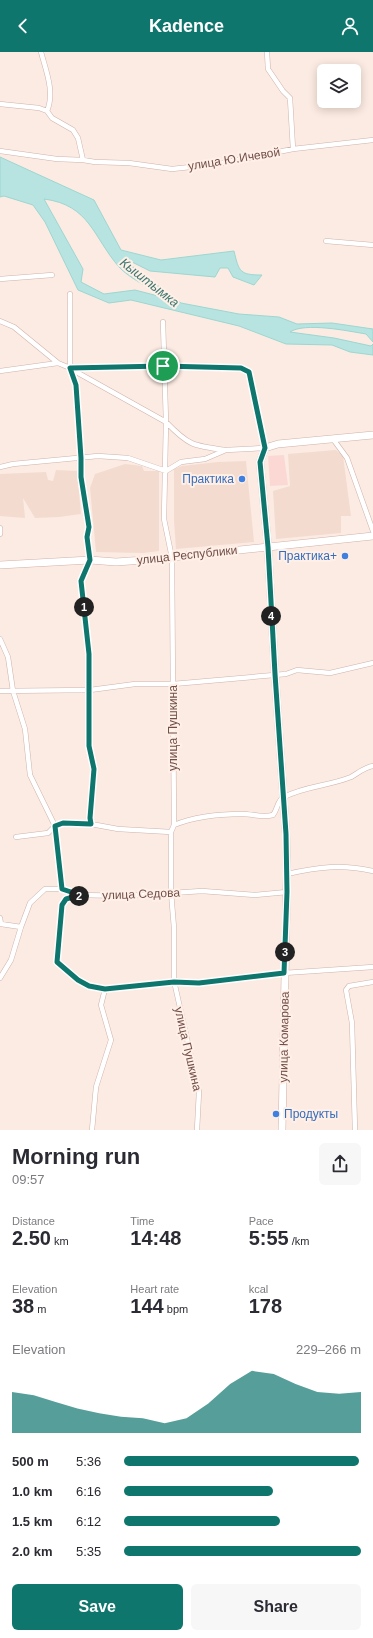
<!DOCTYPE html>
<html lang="en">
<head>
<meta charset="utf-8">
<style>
  body { margin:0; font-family:Helvetica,sans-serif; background:#f7f7f7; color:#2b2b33; height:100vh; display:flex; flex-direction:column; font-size:15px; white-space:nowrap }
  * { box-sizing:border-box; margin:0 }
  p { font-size:13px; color:#7c7c81 }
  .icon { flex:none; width:22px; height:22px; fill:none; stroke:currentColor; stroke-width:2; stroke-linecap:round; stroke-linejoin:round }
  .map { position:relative; height:1078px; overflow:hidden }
  .sheet { display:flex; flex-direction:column; background:#fff; flex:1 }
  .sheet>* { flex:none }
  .controls { position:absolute; left:317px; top:12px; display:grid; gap:8px }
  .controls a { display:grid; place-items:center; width:44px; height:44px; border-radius:6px; background:#fff; box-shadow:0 2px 10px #0003; font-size:20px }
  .pin { position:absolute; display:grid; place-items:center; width:34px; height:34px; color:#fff; margin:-17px; border:2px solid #fff; border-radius:50%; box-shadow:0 1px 4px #0007 }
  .km { position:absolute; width:20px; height:20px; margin:-10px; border-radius:50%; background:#222; color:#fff; font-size:11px; line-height:20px; text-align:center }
  .round { display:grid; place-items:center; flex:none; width:42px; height:42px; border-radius:6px; background:#f7f7f7 }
  .summary { display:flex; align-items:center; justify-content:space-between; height:68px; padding:0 12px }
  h1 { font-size:22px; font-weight:700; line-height:30px }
  .stats { display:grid; grid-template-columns:repeat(3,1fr); gap:6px; height:68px; padding:4px 12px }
  .stats div { display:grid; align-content:center }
  .stats b { font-size:20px; font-weight:700 }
  .stats small { font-size:11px; font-weight:400 }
  .stats p { font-size:11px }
  .chart { height:112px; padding:8px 12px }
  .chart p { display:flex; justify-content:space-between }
  .chart svg { width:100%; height:72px; margin-top:4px; fill:#0f766e; opacity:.7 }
  .button { display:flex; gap:8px; margin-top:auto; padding:8px 12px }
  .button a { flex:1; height:46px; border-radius:6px; background:#0f766e; color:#fff; font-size:16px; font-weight:700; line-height:46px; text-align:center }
  .button a+a { background:#f7f7f7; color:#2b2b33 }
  ul { padding:0 12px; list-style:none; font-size:13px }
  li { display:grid; grid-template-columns:64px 48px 1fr; align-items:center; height:30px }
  li i { height:10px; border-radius:5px; background:#0f766e }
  header { display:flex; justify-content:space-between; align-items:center; height:52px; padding:0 12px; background:#0f766e; color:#fff; font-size:18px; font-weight:700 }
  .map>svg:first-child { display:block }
</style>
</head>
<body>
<header><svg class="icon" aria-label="back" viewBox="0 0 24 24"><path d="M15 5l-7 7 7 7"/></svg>Kadence<svg class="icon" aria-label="person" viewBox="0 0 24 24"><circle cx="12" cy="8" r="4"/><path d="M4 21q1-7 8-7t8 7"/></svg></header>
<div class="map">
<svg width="373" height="1078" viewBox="0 0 373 1078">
  <rect width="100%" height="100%" fill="#fcebe2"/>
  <path fill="#f3dbd0" d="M336,398L343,404L351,464H341V481L276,487L273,439L290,434L288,402Z
    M246,409L254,490L176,497L174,469V417L182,414L218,410Z
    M125,412L142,414L144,419H159V499L143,501L96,500L90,436L95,422Z
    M56,418L77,419L81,462L59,465L35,466L23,446L25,466L0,464V422L46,420L48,428L53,429Z"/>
  <path fill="#fcd8d5" d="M284,403L288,433L270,434L268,404Z"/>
  <path fill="#b7e4e0" stroke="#9dd6d1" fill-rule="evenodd" d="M0,105L94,148L121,198L161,208L234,199C239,220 240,223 262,223L254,233L233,225L228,216H220L215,225L150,219L132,210L129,212L181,251L239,262L279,265L297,272L332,271L373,277V290L366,282C348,279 305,270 290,280L334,286L371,294L373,292V303L350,300L332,293L286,292L239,274L131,248L109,251L78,238L45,170L33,153L4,144L0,145ZM44,147C90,153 93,185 119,215C130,227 150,235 162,245L135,238L104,242L81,230L83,217Z"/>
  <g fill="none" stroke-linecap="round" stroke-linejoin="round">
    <g stroke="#ceb3ac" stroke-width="5.5">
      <path id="street" d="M41,0C46,19 55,40 47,59
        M267,0L268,17L283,39L290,46L293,97
        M0,52L39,56L47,59L52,66L73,78L78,86L83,108
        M0,99L57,107L83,108L95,110L129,111L172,117L218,112L293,97L373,88
        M326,189L373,193
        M0,227L52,223
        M70,242V316L76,333L81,406V425L89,475L87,485L90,508L81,529L89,602V694L94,717L90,766L91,772
        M0,269L14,275L58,311
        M163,270L166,370L164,467L172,506L174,773L171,780V840L174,876V929L199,1040L197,1078
        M71,317L166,370C188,393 193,394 225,398
        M0,319L58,311L70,316L163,314L241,316L249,320L265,396L226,398L205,407L181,410L166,419L128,406L98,404L13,412L0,415
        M333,387L347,406L373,479
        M0,476V482
        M0,587L8,605L13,639L25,677L30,723L55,774L62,837
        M0,639L90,638L135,632H173L286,622L297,618L330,621L373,611
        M174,773C194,765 220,762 242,762C253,762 262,766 273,763C278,757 277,748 284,745C305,734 329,734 351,725C358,721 365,715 373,714
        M16,785L48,781L55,774L63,771L91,772L118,777L171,780
        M287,822C319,815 341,812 373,819
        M80,843L66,847L62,853L57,910L78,928L89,934L105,937L174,929L199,931L284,921L373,915
        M0,866L1,872L21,875L30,851L45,837H62L80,843L127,844L202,839L255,843L287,840
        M0,926L11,908L21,875
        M92,1078L96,1035L111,988L101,953L105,937
        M355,1078L352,971L346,938L349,934L373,930"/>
    </g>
    <g stroke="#d1b1a9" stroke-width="8">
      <path id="secondary" d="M0,513L90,508L116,510L144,508L373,484
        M282,1078L287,822L286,782L275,622L268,495L260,410L265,396L278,392L373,383"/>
    </g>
    <use href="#street" stroke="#fff" stroke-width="4.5"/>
    <use href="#secondary" stroke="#fff" stroke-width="7"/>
  </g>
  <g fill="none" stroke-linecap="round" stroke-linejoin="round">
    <g stroke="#fff" stroke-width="8">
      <path id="route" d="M163,314L241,316L249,320L265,396L260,410L268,495L275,622L286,782L287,840L284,921L199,931L174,930L105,937L89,934L78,928L57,910L62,853L66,847L80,843L62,837L55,774L63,771L91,772L90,766L94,717L89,694V602L81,529L90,508L87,485L89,475L81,425V406L76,333L70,316Z"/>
    </g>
    <use href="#route" stroke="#0f766e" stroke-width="5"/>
  </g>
  <g fill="#3f7fe0" stroke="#fff0e7" stroke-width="1.5">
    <circle cx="242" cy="427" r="4"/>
    <circle cx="345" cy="504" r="4"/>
    <circle cx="276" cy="1062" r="4"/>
  </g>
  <g text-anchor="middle" stroke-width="4" stroke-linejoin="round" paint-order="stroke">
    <g font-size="12" fill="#724e49" stroke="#fff0e7">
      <text transform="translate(234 107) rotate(-9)" y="4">улица Ю.Ичевой</text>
      <text transform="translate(187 503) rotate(-6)" y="4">улица Республики</text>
      <text transform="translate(173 676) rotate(-90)" y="4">улица Пушкина</text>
      <text transform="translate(141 842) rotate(-2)" y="4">улица Седова</text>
      <text transform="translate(284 985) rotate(-89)" y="4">улица Комарова</text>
      <text transform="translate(188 997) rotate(77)" y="4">улица Пушкина</text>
    </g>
    <g font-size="12" fill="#366cbe" stroke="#fff0e7" text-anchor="end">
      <text x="234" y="431">Практика</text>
      <text x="337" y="508">Практика+</text>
      <text x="284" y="1066" text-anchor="start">Продукты</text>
    </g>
    <g font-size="13" font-style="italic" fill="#3d7873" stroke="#fff0e7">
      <text transform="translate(150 230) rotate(38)" y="5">Кыштымка</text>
    </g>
  </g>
</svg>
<div class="controls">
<a><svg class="icon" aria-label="layers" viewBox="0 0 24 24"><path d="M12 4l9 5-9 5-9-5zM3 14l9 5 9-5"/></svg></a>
</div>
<div class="pin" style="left:163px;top:314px;background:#1e9e55"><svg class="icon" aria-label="arrive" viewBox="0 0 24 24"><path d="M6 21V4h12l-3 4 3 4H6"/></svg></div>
<b class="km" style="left:84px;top:555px">1</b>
<b class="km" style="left:79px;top:844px">2</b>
<b class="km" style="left:285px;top:900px">3</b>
<b class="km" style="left:271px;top:564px">4</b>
</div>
<section class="sheet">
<div class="summary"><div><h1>Morning run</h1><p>09:57</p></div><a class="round"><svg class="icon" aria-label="share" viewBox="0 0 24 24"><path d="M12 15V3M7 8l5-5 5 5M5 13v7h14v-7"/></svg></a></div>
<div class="stats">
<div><p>Distance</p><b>2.50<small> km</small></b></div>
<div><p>Time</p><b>14:48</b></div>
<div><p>Pace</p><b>5:55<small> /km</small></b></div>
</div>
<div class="stats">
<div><p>Elevation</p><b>38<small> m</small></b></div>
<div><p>Heart rate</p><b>144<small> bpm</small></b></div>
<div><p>kcal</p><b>178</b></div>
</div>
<div class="chart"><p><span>Elevation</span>229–266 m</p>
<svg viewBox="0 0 160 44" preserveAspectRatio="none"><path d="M0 44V19L10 21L20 25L30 29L40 32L50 34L60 35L70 38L80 35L90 26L100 14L110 6L120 8L130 14L140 19L150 20L160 19V44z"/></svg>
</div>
<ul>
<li><b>500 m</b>5:36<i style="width:99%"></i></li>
<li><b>1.0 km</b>6:16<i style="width:63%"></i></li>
<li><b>1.5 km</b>6:12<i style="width:66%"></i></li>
<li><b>2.0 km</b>5:35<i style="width:100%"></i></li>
</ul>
<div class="button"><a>Save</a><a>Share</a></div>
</section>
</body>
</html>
